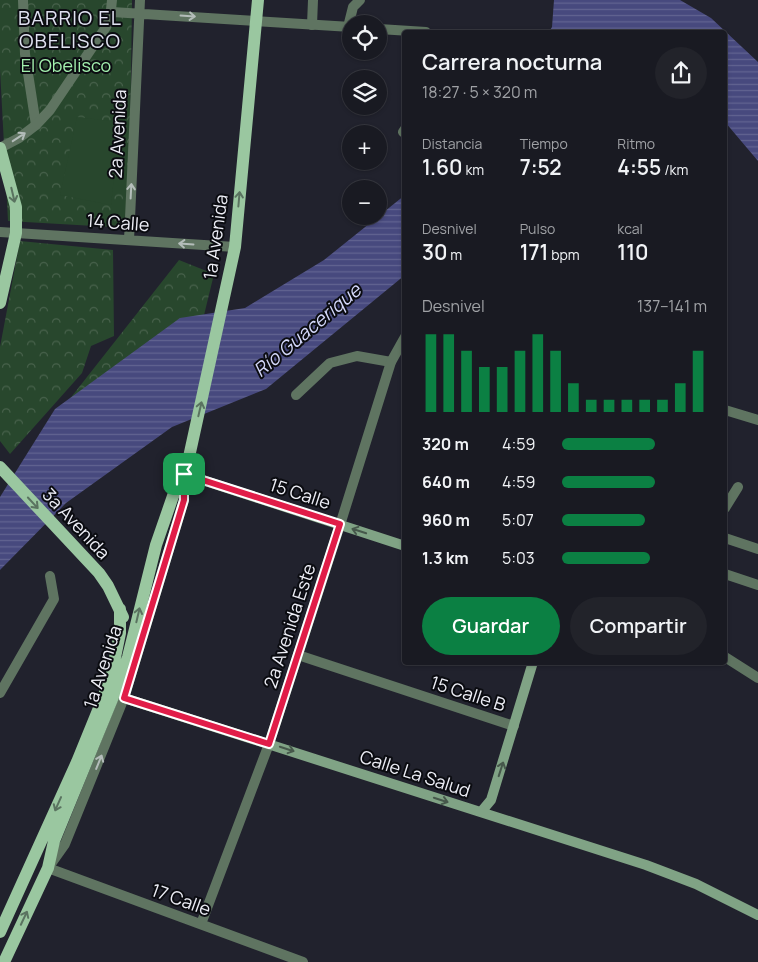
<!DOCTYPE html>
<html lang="es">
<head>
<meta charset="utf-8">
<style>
  body { margin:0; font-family:Manrope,sans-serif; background:#22232a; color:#f1f3f6; height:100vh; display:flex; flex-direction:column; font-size:19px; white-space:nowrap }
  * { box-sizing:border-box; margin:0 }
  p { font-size:16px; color:#9fa1a5 }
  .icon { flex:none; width:28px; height:28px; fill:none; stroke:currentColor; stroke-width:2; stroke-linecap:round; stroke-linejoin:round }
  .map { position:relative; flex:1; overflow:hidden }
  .sheet { position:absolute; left:402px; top:30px; width:325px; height:635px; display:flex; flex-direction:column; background:#191a22; border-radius:5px; box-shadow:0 1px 4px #0004,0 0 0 1px #373840 }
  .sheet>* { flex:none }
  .tools { position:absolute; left:342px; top:15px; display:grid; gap:10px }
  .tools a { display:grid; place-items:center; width:45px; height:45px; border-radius:50%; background:#191a22; box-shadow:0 1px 4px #0004,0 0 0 1px #373840; font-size:25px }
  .pin { position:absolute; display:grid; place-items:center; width:42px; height:42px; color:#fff; margin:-21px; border-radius:10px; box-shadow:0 2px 8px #0006 }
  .round { display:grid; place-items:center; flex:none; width:52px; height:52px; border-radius:26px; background:#22232a }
  .summary { display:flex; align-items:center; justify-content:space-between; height:85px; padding:0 20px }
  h1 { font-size:22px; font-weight:600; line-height:38px }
  .figures { display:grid; grid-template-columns:repeat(3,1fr); gap:8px; height:85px; padding:5px 20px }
  .figures div { display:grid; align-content:center }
  .figures b { font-size:21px; font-weight:600 }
  .figures small { font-size:14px; font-weight:400 }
  .figures p { font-size:14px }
  .chart { height:140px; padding:10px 20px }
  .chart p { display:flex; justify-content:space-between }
  .chart svg { width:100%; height:90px; margin-top:5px; stroke:#0b8043; stroke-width:6 }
  .button { display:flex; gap:10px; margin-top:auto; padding:10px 20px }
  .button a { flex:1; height:58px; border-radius:30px; background:#0b8043; color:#fff; font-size:20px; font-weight:600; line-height:58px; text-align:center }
  .button a+a { background:#22232a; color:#f1f3f6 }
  ul { padding:0 20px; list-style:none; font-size:16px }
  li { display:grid; grid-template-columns:80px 60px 1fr; align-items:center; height:38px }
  li i { height:12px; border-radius:6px; background:#0b8043 }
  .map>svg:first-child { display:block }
</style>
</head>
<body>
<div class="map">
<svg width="758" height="962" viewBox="0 0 758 962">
  <defs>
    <pattern id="forest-crowns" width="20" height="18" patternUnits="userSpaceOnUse" patternTransform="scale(1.25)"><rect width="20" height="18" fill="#28472d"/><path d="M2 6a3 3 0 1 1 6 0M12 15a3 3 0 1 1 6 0" fill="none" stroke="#48624c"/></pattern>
    <pattern id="water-rules" width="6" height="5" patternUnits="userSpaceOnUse" patternTransform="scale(1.25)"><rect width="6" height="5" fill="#47497e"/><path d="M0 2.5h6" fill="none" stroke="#626491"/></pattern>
  </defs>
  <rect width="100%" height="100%" fill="#21222d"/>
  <path fill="url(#forest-crowns)" d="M0,0H132L129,228L8,221L0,69Z
    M20,241L113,250L114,336L91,346L82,373L10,454L0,441V347Z
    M179,260L214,274L197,344L55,451L28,452Z"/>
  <path fill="#28472d" d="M77,117L120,122L111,205L60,195Z"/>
  <path fill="url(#water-rules)" d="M554,0H680L711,18L758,62V161L725,122V32H549L552,27Z
    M405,195V275L266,389L172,427L66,503L0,570V497L55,409L180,318L245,308L324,260Z"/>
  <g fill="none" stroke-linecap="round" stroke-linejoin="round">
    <path stroke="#5f7461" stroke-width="10" d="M23,0L25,54L36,125
      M312,25L313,0
      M348,27L353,7L360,0
      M296,395L330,363L357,356L391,362
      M725,410L758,420
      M725,508L738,487
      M725,538L758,549
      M725,574L758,585
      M298,655L514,726
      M725,657L758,678"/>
    <path stroke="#5f7461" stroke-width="10" d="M112,12L351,27
      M379,29L426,32
      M403,132L405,129
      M0,148L19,138L36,125L50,110L106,27L110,19L112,0
      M0,232L235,247
      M129,240L140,0
      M184,475V500L124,698L65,844L48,868L303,962
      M0,693L54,599L50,576
      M201,924L269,744L340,525L391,362L405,337"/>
    <path stroke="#80a385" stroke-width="10" d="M184,474L405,546
      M124,698L646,865L696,884L758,915
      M481,812L491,800L533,662"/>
    <path stroke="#9ac7a0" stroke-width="12" d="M0,148L16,207V233L0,303
      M0,467L99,573L108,586L123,617
      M0,932L77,762L99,708L111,677L120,633V609
      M4,962L48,868L54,841L113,697L128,657L156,545L173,496L184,474L189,457L235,247L258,0"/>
  </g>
  <defs><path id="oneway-shaft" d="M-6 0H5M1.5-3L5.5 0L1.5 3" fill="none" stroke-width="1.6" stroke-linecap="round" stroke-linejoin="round" transform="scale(1.25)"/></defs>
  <g stroke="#b4bdba">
    <use href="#oneway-shaft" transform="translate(188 16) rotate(4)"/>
    <use href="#oneway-shaft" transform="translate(19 137) rotate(-33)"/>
    <use href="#oneway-shaft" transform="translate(131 191) rotate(-87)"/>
    <use href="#oneway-shaft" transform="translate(186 244) rotate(-176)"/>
    <use href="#oneway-shaft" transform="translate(99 762) rotate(-68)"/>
  </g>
  <g stroke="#5a7360">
    <use href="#oneway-shaft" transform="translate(13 195) rotate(77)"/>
    <use href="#oneway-shaft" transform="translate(239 199) rotate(-85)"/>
    <use href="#oneway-shaft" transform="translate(200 409) rotate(-77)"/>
    <use href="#oneway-shaft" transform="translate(33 503) rotate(47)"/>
    <use href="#oneway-shaft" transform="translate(138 615) rotate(-77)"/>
    <use href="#oneway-shaft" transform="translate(58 804) rotate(114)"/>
    <use href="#oneway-shaft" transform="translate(24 918) rotate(-65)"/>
  </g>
  <g stroke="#46584b">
    <use href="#oneway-shaft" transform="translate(359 531) rotate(-162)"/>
    <use href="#oneway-shaft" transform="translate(287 749) rotate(18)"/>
    <use href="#oneway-shaft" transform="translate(501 769) rotate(-72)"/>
    <use href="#oneway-shaft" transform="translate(441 800) rotate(18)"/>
  </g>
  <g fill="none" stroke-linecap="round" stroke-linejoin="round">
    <g stroke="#fff" stroke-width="10">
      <path id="route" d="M184,474L340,524L269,744L124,698L184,500Z"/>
    </g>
    <use href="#route" stroke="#e11d48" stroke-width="6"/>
  </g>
  <g text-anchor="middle" stroke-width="4" stroke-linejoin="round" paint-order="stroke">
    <g font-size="18" fill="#a2eead" stroke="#0b0c11">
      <text x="66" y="72">El Obelisco</text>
    </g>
    <g font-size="18" fill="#edeef6" stroke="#0b0c11">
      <text transform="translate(118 134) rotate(-87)" y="6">2a Avenida</text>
      <text transform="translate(118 223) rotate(4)" y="6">14 Calle</text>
      <text transform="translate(216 237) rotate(-82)" y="6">1a Avenida</text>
      <text transform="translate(300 494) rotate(18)" y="6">15 Calle</text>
      <text transform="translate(76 524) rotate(47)" y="6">3a Avenida</text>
      <text transform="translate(290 626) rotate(-72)" y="6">2a Avenida Este</text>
      <text transform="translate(103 667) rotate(-72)" y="6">1a Avenida</text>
      <text transform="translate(468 694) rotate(18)" y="6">15 Calle B</text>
      <text transform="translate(415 774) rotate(18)" y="6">Calle La Salud</text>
      <text transform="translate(181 900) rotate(20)" y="6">17 Calle</text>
    </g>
    <g font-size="19" font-style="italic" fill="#d4d8fa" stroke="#0b0c11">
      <text transform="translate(307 330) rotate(-40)" y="7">Río Guacerique</text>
    </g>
    <g font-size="20" letter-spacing="1" fill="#e0e2f1" stroke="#0b0c11">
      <text x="70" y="25">BARRIO EL<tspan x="70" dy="23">OBELISCO</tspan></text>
    </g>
  </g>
</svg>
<div class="tools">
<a><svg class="icon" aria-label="locate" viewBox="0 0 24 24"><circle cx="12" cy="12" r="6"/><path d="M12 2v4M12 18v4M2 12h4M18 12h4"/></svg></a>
<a><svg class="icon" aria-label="layers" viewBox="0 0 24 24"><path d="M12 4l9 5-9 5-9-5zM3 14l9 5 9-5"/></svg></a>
<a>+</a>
<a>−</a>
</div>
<div class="pin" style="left:184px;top:474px;background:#1e9e55"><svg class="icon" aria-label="arrive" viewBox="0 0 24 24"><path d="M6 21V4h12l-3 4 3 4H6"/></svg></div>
<section class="sheet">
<div class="summary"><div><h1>Carrera nocturna</h1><p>18:27 · 5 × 320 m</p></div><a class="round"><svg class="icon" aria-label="share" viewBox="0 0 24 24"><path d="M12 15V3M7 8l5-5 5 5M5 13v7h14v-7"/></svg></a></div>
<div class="figures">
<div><p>Distancia</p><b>1.60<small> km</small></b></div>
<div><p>Tiempo</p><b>7:52</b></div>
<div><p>Ritmo</p><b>4:55<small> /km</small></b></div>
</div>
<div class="figures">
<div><p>Desnivel</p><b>30<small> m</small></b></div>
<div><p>Pulso</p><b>171<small> bpm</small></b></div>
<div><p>kcal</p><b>110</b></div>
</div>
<div class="chart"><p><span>Desnivel</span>137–141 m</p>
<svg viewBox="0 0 160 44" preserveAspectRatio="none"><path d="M5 44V6M15 44V6M25 44V14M35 44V22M45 44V22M55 44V14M65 44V6M75 44V14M85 44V30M95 44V38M105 44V38M115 44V38M125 44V38M135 44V38M145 44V30M155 44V14"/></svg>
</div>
<ul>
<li><b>320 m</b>4:59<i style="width:64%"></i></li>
<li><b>640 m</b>4:59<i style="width:64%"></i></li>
<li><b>960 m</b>5:07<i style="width:57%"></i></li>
<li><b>1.3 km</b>5:03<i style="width:61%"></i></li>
</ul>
<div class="button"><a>Guardar</a><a>Compartir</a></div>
</section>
</div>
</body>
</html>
